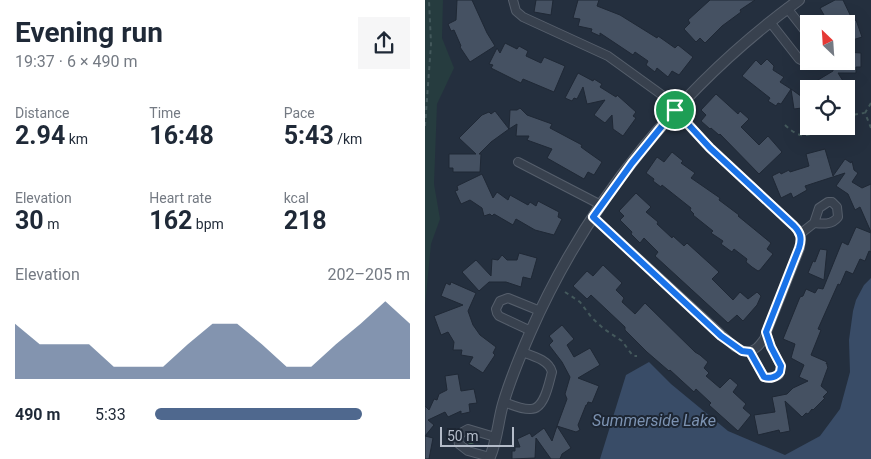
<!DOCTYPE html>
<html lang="en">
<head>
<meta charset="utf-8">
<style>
  body { margin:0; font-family:Roboto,sans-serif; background:#f6f6f7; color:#1f2937; height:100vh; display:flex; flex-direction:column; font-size:19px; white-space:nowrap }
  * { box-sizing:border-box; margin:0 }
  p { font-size:16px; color:#747a83 }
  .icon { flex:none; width:28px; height:28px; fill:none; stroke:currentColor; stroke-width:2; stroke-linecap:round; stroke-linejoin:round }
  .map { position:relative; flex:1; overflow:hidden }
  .details { display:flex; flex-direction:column; background:#fff; width:425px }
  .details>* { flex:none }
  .needle { width:32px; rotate:335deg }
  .buttons { position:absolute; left:375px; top:15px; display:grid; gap:10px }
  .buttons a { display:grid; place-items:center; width:55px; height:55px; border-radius:0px; background:#fff; box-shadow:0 5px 20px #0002; font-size:25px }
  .scale { position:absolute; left:15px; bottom:12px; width:74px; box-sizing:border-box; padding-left:5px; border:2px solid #b4bcc9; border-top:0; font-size:14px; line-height:18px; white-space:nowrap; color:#b4bcc9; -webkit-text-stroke:4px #1d2633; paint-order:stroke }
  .pin { position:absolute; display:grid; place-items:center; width:42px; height:42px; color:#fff; margin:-21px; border:2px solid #fff; border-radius:50%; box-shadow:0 1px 5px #0007 }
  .round { display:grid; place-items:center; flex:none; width:52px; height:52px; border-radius:0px; background:#f6f6f7 }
  .summary { display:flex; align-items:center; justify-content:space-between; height:85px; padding:0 15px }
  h1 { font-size:28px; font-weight:700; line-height:38px }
  .stats { display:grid; grid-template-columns:repeat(3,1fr); gap:8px; height:85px; padding:5px 15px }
  .stats div { display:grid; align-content:center }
  .stats b { font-size:25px; font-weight:700 }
  .stats small { font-size:14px; font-weight:400 }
  .stats p { font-size:14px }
  .chart { height:140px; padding:10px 15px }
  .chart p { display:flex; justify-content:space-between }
  .chart svg { width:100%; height:90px; margin-top:5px; fill:#4f688e; opacity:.7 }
  ul { padding:0 15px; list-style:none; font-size:16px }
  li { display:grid; grid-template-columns:80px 60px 1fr; align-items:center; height:38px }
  li i { height:12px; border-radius:6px; background:#4f688e }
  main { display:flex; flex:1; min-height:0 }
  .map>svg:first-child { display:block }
</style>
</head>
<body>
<main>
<section class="details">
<div class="summary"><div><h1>Evening run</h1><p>19:37 · 6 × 490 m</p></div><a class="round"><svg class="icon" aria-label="share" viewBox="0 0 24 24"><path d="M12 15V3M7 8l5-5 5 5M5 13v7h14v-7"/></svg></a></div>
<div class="stats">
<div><p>Distance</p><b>2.94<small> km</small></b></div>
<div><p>Time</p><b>16:48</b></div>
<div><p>Pace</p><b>5:43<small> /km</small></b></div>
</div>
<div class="stats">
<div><p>Elevation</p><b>30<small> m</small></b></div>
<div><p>Heart rate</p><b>162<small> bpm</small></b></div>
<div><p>kcal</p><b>218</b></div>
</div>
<div class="chart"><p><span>Elevation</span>202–205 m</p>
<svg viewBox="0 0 160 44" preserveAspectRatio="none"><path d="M0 44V17L10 27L20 27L30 27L40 38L50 38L60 38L70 27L80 17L90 17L100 27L110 38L120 38L130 27L140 17L150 6L160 17V44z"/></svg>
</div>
<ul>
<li><b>490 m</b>5:33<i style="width:81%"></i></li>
</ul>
</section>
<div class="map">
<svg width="446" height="459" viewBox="0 0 446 459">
  <rect width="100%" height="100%" fill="#242f3e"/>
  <path fill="#263c3f" d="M0,0H18L17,38L29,68L12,104L9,184L15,219L6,244L0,306Z"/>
  <path fill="#394c67" d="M446,278V459H175L201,375L224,362L246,384L303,431L360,455L395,436L415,409L425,372L424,340L428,311L431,300L439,285Z"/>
  <path fill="#455162" stroke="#1f2835" d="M32,0H47L62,33L70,46L45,62L35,47L36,46L29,30L26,31L23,24L31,20Z
    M111,0H128L126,15L109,12Z
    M153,0H174L172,6L195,15L232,38L233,36L250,48L253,45L268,57L254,75L247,71L243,77L232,68L230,72L221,65L223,61L210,52L208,55L175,33V36L166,32L167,29L153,26L155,19L148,18Z
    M285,0H330L315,10L316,12L297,26L280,43L275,38L271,42L259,29L265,23L263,20Z
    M410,0H418L428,21L431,20L437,37L421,42V24H395L392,18L399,15L395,8Z
    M80,43L92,49L94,46L103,51L101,56L116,63L119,57L140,66L129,92L98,79L96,83L66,68L68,65L64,64L72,48L75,53Z
    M421,52L436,53V67H431V73H413L423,89H378L408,71V61H421Z
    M342,59L349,66L348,70L359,77L355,82L366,89L356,104L353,103L351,106L343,101L345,98L317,76L330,61L331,60L336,65Z
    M153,73L168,81L169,79L177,84L175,87L191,97L192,95L211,112L208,116L211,118L198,136L188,129L187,115L180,123L169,115L180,100L162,104L158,87L152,99L149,98L147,101L140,98Z
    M366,89L384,102V107L369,109Z
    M291,94L313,114L315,111L324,119L316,127L334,145L343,136L357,152L334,174L295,134L294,135L286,128L285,129L276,121L281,115L276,110Z
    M95,108L102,115L127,124L125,128L157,145L156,147L160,150L177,162L169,175L163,172L159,179L122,158L127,149L102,140L104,136H91L92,124L84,129L85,110H92Z
    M70,111L84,129L66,142L54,154H56L55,172H28V168H24V154H51L34,138L57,115L64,112L66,114Z
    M400,149L408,176L420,159L426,163L427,161L429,170L433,173L427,182L437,188L446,184V232L435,207L430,210L423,194L411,186L420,173L380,186L382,190L368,198L366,193L356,198L347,176L355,172L356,174L364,170L365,172L384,166L381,154Z
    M247,152L258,161L256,163L270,173L266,178L295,198L294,200L314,215L313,216L346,243L342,249L348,254L335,270L333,271L327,267L321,262L322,259L309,249L307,252L296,244L298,241L286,233L288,231L268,215L269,214L265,210L266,208L237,185L236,187L228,181L229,179L221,173L232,157L239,162Z
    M57,174L68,198L72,192L83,200L85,195L103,205L105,202L111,206L113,201L134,212L133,217L137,219L129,235L110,230L91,219L88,225L69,214L67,216L65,214L59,216L57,208L45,200L36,204L30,191L33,190L32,186Z
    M211,193L226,207L221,212L233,222L232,224L247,238L248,236L259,246L262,243L294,272L287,279L308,300L315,292L323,299L332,292L336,296L332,305L318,321L312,315L303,323L230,256L233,252L219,238L215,243L206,234L207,232L195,220L199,216L194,211Z
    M431,227L446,233V252L444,251L440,261L435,259L428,274L421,271L415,285L413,284L393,329L396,330L386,355L402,362L401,364H403L402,366L403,367L396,386L403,392L398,397L400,398L388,410L387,409L383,414L381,413L377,417L360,401L365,431L355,433L354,430L333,435L329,415L350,412L347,397L362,394L368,388L383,381L374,377L379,365L366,358L370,344L358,339L375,297L378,296L381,289L390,293L393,288L398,289L417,242L423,245Z
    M395,249L402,250L399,280L383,273L388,261L390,262Z
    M94,253L112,258L106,279L98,277L96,287L81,282H64L54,291L37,272L51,260L66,276L67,259L73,260L77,255L82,260H92Z
    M178,265L197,283L191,290L199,298L197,302L210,314L220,303L270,352L275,355L283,362L279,368L284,373L281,376L295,388L305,378L313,385L308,392L321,404L318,408L326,415L313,431L284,405L286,403L271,389L269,392L245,370L244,371L222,352L200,330V327L166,295L162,299L148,286L162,271L168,276Z
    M26,282L51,293L43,311L48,325L55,335L71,347L68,353L70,355L58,373L44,364L48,357L36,355L37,350H28L29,342L23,332L16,335L9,316L38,305L16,296L21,283L25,285Z
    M137,325L149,339L142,345L149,357L165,348L175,365L153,378L174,386L167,403L163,402L162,405H161L153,425L155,430L151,432L132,426L142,399L140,394L145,377L137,362L124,345L128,341L124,336Z
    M33,374L36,391L49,389L52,403L44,404L45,412L36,414V411L23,417L20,412L3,420L9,425L0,436L8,438L4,459H0V406L4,410L9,399L12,400L14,394L22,390L20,376Z
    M132,426L146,448L137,454L135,459H126L111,438L110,458L87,459V451H90V447H95L92,439L105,433L107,437L119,428L127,441Z"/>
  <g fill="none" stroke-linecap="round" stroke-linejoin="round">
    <g stroke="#565f6c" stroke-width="10">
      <path id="minor" d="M88,0L91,11L98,17L183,56L237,95L280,143L373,230L376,238L375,248L339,339C334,346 330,351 321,352L310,347L168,217
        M362,8L384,36
        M345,22L374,59L380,62L387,61
        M93,162L176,205
        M403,202H407L412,207L413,217C407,225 398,224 389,223L394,208Z
        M375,234L389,223
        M106,331L74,316L72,313L71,309L75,301L83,298L115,311
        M325,352L339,377L346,378L354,375L356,366L346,347L341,333
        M79,402C87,405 98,410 106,409C120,409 124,382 127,372C124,360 108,356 97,352
        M65,457L43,451L34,444C32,436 36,432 43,429L70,437"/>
    </g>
    <g stroke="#565f6c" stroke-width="12">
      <path id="tertiary" d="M64,459C72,443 73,421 78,404C85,380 95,356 105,333C163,201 257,85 374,0"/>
    </g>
    <path stroke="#44595c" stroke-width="2" stroke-dasharray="4 4" stroke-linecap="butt" d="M446,103L440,113L446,128
      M421,116L439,113
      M360,125C376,140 382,137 401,126
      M0,126L6,44L4,0
      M140,292L155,302L167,318L179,329L197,341L208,356H212"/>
    <use href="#minor" stroke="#38414e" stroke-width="8"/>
    <use href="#tertiary" stroke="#38414e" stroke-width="10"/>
  </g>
  <circle fill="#4b6a5d" cx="46" cy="440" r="4"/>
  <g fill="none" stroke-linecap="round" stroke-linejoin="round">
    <g stroke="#fff" stroke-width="10">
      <path id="route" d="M250,110L285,148L369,226C376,233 377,239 374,248L341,332L346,347L356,366L355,372C352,377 345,379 339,377L325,352L317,351L296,336L168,217L207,163Z"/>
    </g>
    <use href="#route" stroke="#1a73e8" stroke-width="6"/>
  </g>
  <g text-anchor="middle" stroke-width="4" stroke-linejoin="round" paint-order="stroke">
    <g font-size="16" font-style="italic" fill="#7c92b1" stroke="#1d2633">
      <text x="229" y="426">Summerside Lake</text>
    </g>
  </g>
</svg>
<div class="buttons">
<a><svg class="needle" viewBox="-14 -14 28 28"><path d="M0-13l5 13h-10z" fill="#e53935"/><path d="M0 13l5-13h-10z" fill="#747a83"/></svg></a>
<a><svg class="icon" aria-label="locate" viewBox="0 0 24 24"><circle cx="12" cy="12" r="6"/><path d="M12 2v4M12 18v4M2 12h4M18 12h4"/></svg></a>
</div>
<div class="scale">50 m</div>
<div class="pin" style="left:250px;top:110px;background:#1e9e55"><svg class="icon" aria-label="arrive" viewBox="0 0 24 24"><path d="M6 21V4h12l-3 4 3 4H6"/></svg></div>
</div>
</main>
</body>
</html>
